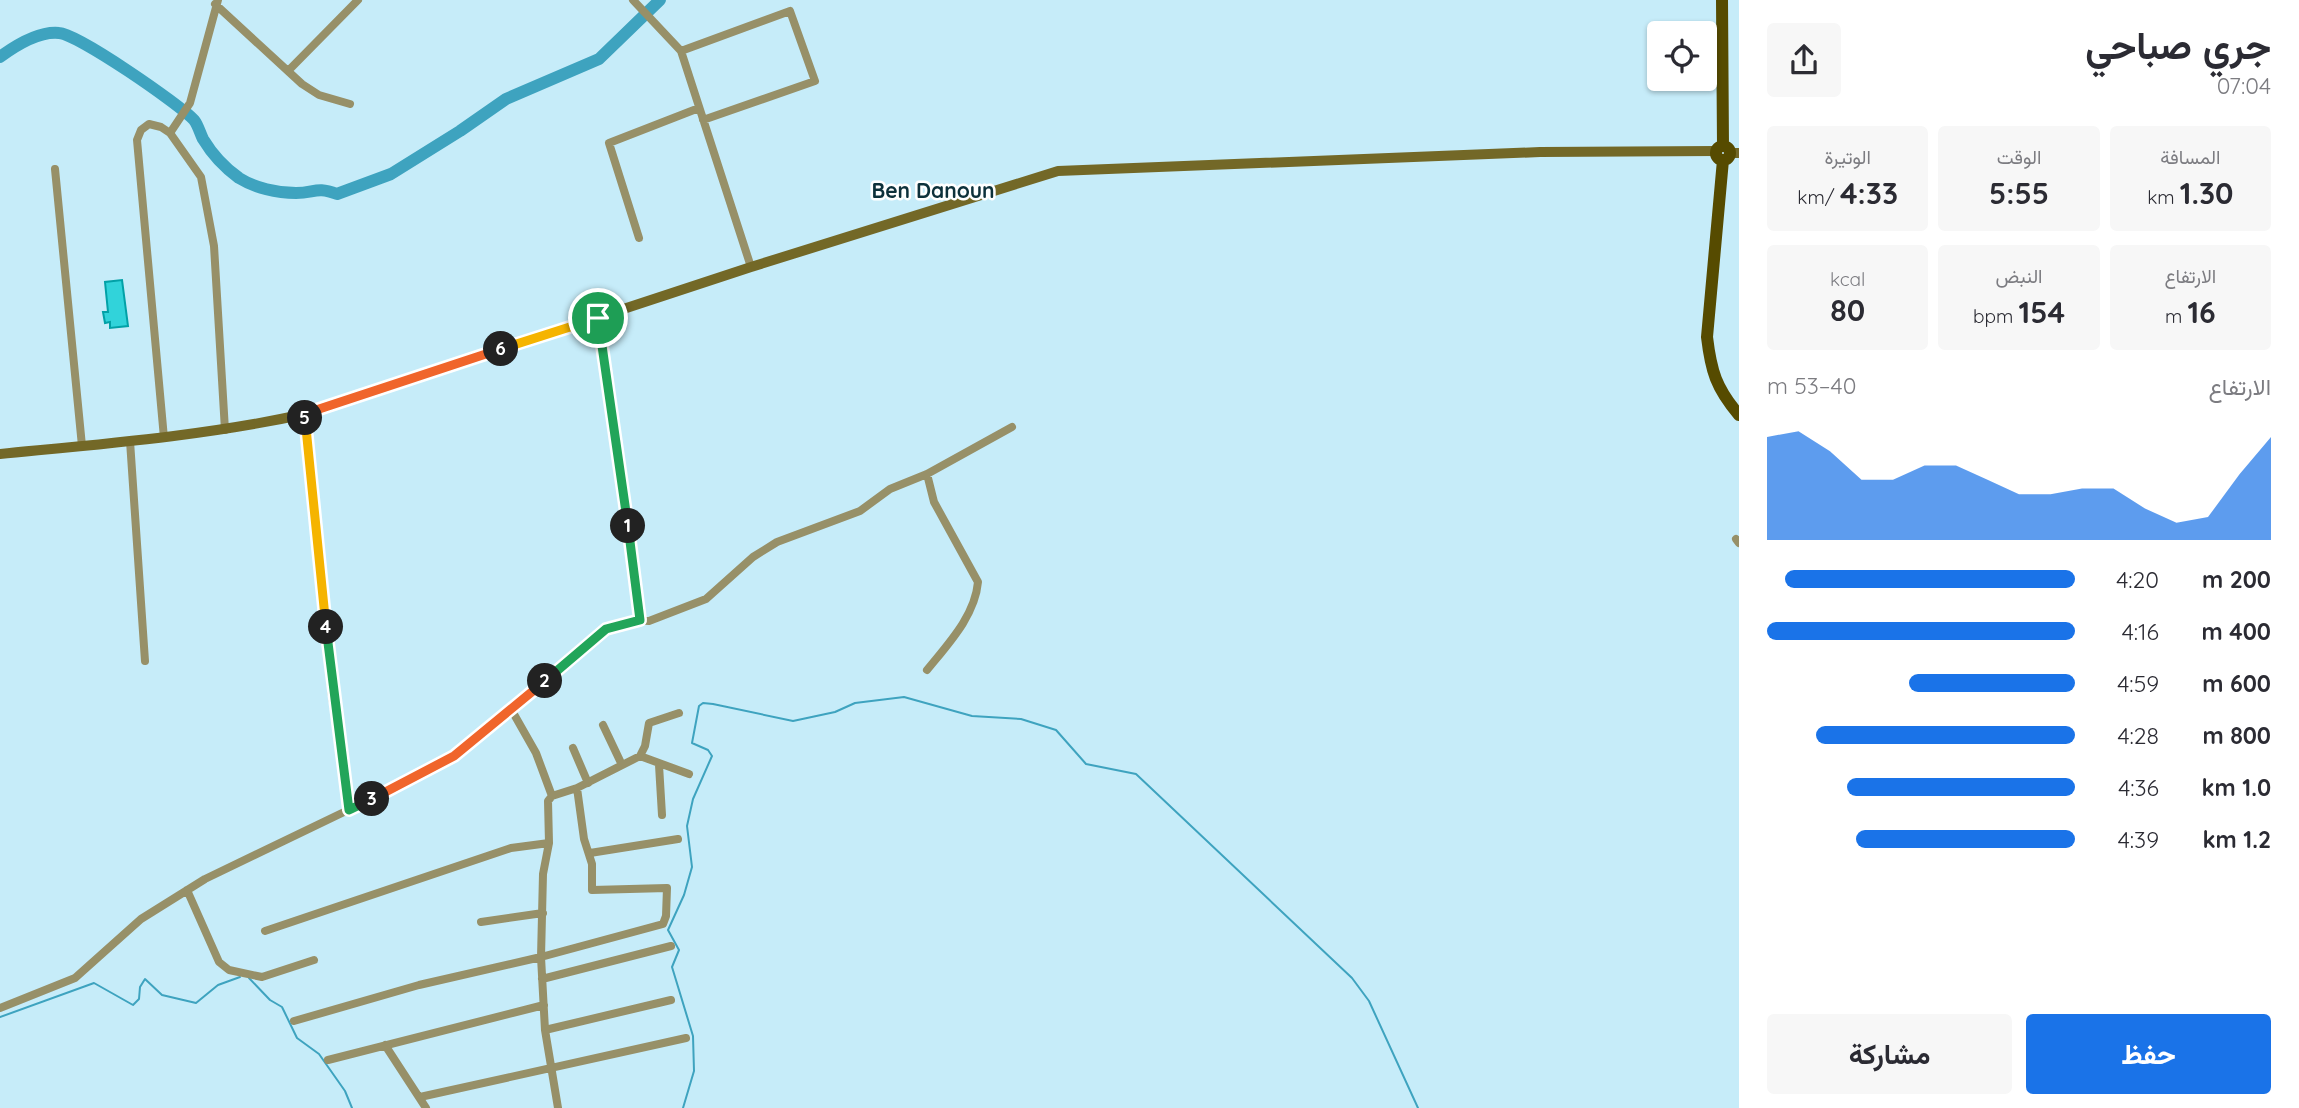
<!DOCTYPE html>
<html lang="ar">
<head>
<meta charset="utf-8">
<style>
  body { margin:0; font-family:Quicksand,Vazirmatn,sans-serif; background:#f7f7f7; color:#2b2b33; direction:rtl; height:100vh; display:flex; flex-direction:column; font-size:26px; white-space:nowrap }
  * { box-sizing:border-box; margin:0 }
  p { font-size:23px; color:#7c7c81 }
  .icon { flex:none; width:38px; height:38px; fill:none; stroke:currentColor; stroke-width:2; stroke-linecap:round; stroke-linejoin:round }
  .map { position:relative; flex:1; overflow:hidden; direction:ltr }
  .drawer { display:flex; flex-direction:column; background:#fff; width:560px }
  .drawer>* { flex:none }
  .tools { position:absolute; left:1647px; top:21px; display:grid; gap:14px }
  .tools a { display:grid; place-items:center; width:70px; height:70px; border-radius:7px; background:#fff; box-shadow:0 2px 5px #0004; font-size:35px }
  .pin { position:absolute; display:grid; place-items:center; width:60px; height:60px; color:#fff; margin:-30px; border:4px solid #fff; border-radius:50%; box-shadow:0 2px 7px #0007 }
  .km { position:absolute; width:35px; height:35px; margin:-18px; border-radius:50%; background:#222; color:#fff; font-size:19px; line-height:35px; text-align:center }
  .round { display:grid; place-items:center; flex:none; width:74px; height:74px; border-radius:7px; background:#f7f7f7 }
  .headline { display:flex; align-items:center; justify-content:space-between; height:119px; padding:0 28px }
  h1 { font-size:38px; font-weight:700; line-height:52px }
  .figures { display:grid; grid-template-columns:repeat(3,1fr); gap:10px; height:119px; padding:7px 28px }
  .figures div { display:grid; align-content:center; border-radius:7px; background:#f7f7f7; text-align:center }
  .figures b { font-size:30px; font-weight:700 }
  .figures small { font-size:19px; font-weight:400 }
  .figures p { font-size:19px }
  .chart { height:196px; padding:14px 28px }
  .chart p { display:flex; justify-content:space-between }
  .chart svg { width:100%; height:126px; margin-top:7px; fill:#1a73e8; opacity:.7 }
  .action { display:flex; gap:14px; margin-top:auto; padding:14px 28px }
  .action a { flex:1; height:80px; border-radius:7px; background:#1a73e8; color:#fff; font-size:28px; font-weight:700; line-height:80px; text-align:center }
  .action a+a { background:#f7f7f7; color:#2b2b33 }
  ul { padding:0 28px; list-style:none; font-size:23px }
  li { display:grid; grid-template-columns:112px 84px 1fr; align-items:center; height:52px }
  li i { height:18px; border-radius:9px; background:#1a73e8 }
  main { display:flex; flex:1; min-height:0 }
  .map>svg:first-child { display:block }
</style>
</head>
<body>
<main>
<section class="drawer">
<div class="headline"><div><h1>جري صباحي</h1><p>07:04</p></div><a class="round"><svg class="icon" aria-label="share" viewBox="0 0 24 24"><path d="M12 15V3M7 8l5-5 5 5M5 13v7h14v-7"/></svg></a></div>
<div class="figures">
<div><p>المسافة</p><b>1.30<small> km</small></b></div>
<div><p>الوقت</p><b>5:55</b></div>
<div><p>الوتيرة</p><b>4:33<small> /km</small></b></div>
</div>
<div class="figures">
<div><p>الارتفاع</p><b>16<small> m</small></b></div>
<div><p>النبض</p><b>154<small> bpm</small></b></div>
<div><p>kcal</p><b>80</b></div>
</div>
<div class="chart"><p><span>الارتفاع</span>40–53 m</p>
<svg viewBox="0 0 160 44" preserveAspectRatio="none"><path d="M0 44V8L10 6L20 13L30 23L40 23L50 18L60 18L70 23L80 28L90 28L100 26L110 26L120 33L130 38L140 36L150 21L160 8V44z"/></svg>
</div>
<ul>
<li><b>200 m</b>4:20<i style="width:94%"></i></li>
<li><b>400 m</b>4:16<i style="width:100%"></i></li>
<li><b>600 m</b>4:59<i style="width:54%"></i></li>
<li><b>800 m</b>4:28<i style="width:84%"></i></li>
<li><b>1.0 km</b>4:36<i style="width:74%"></i></li>
<li><b>1.2 km</b>4:39<i style="width:71%"></i></li>
</ul>
<div class="action"><a>حفظ</a><a>مشاركة</a></div>
</section>
<div class="map">
<svg width="1739" height="1108" viewBox="0 0 1739 1108">
  <rect width="100%" height="100%" fill="#c6ecf9"/>
  <g fill="none" stroke-linecap="round" stroke-linejoin="round">
    <path stroke="#3ea3bf" stroke-width="2" d="M249,978L270,1000L282,1007L297,1038L319,1054L345,1091L352,1108
      M0,1017L94,983L133,1005L139,999L140,987L145,979L162,995L196,1003L218,985L240,977
      M683,1108L694,1071L693,1036L672,967L679,950L668,930L684,895L692,867L687,826L693,799L712,756L708,750L692,743L699,706L703,703L713,704L793,721L835,712L855,703L904,697L972,716L1021,719L1056,730L1086,764L1136,774L1352,978L1369,1001L1418,1108"/>
    <path stroke="#3ea3bf" stroke-width="12" d="M0,57C15,46 39,31 59,33C78,34 179,104 194,120C198,125 200,133 203,139C212,154 225,168 239,178C255,188 277,193 296,193C315,193 316,186 337,194L391,174L460,131L506,99L599,59L660,0"/>
  </g>
  <path fill="#31d3da" stroke="#02a1a7" stroke-width="2" d="M122,280L128,326L110,328V322L105,323L103,312H108L105,282Z"/>
  <g fill="none" stroke-linecap="round" stroke-linejoin="round">
    <path stroke="#979068" stroke-width="8" d="M633,0L681,51L751,267
      M215,4L302,84L319,95L350,104
      M681,51L790,11L815,81L703,120
      M288,71L358,0
      M170,133L201,177L214,246L225,430
      M55,169L82,446
      M639,238L609,143L699,108
      M598,318L640,620
      M305,414L332,696L349,810
      M164,438L137,140L141,130L149,124L161,127L170,133L190,103L218,0
      M130,441L145,661
      M1736,539L1739,543
      M927,670C948,644 975,616 978,582L934,502L927,474
      M511,709L536,753L552,796
      M603,725L622,765
      M573,748L588,783
      M640,756L689,774
      M659,765L662,815
      M590,853L678,839
      M187,890L219,962L229,970L262,977L314,960
      M481,922L543,913
      M265,931L511,848L549,843
      M542,979L671,946
      M0,1008L75,978L141,919L205,879L396,787L454,756L606,629L632,620L649,621L706,599L753,557L777,542L860,511L890,489L927,474L1012,427
      M294,1021L419,985L541,957L663,924L666,916L667,888L592,890V864L584,839L577,788
      M545,1030L671,1000
      M385,1045L426,1108
      M328,1060L544,1005
      M420,1097L686,1038
      M558,1108L545,1030L541,957L543,874L549,843L548,801L552,796L577,788L640,756L645,746L649,723L679,713"/>
    <path stroke="#736827" stroke-width="10" d="M1730,153H1739
      M0,454C102,444 204,436 305,414L751,267L1058,171L1540,152L1716,151"/>
    <path stroke="#564b00" stroke-width="12" d="M1722,0L1723,146
      M1716 153a7 7 0 1 1 14 0a7 7 0 1 1-14 0Z
      M1723,160L1707,337C1711,371 1716,388 1739,415"/>
  </g>
  <g fill="none" stroke-linecap="round" stroke-linejoin="round">
    <g stroke="#fff" stroke-width="14">
      <path id="split-1" d="M598,318L628,526"/>
    </g>
    <g stroke="#fff" stroke-width="14">
      <path id="split-2" d="M545,681L606,629L640,620L628,526"/>
    </g>
    <g stroke="#fff" stroke-width="14">
      <path id="split-3" d="M372,799L454,756L545,681"/>
    </g>
    <g stroke="#fff" stroke-width="14">
      <path id="split-4" d="M326,627L349,810L372,799"/>
    </g>
    <g stroke="#fff" stroke-width="14">
      <path id="split-5" d="M305,418L326,627"/>
    </g>
    <g stroke="#fff" stroke-width="14">
      <path id="split-6" d="M305,418L304,414L501,349"/>
    </g>
    <g stroke="#fff" stroke-width="14">
      <path id="split-7" d="M501,349L598,318"/>
    </g>
    <use href="#split-1" stroke="#22a559" stroke-width="9"/>
    <use href="#split-2" stroke="#22a559" stroke-width="9"/>
    <use href="#split-3" stroke="#f0652b" stroke-width="9"/>
    <use href="#split-4" stroke="#22a559" stroke-width="9"/>
    <use href="#split-5" stroke="#f5b400" stroke-width="9"/>
    <use href="#split-6" stroke="#f0652b" stroke-width="9"/>
    <use href="#split-7" stroke="#f5b400" stroke-width="9"/>
  </g>
  <g text-anchor="middle" stroke-width="5" stroke-linejoin="round" paint-order="stroke">
    <g font-size="21" font-weight="bold" fill="#0d313b" stroke="#fff">
      <text x="933" y="198">Ben Danoun</text>
    </g>
  </g>
</svg>
<div class="tools">
<a><svg class="icon" aria-label="locate" viewBox="0 0 24 24"><circle cx="12" cy="12" r="6"/><path d="M12 2v4M12 18v4M2 12h4M18 12h4"/></svg></a>
</div>
<div class="pin" style="left:598px;top:318px;background:#1e9e55"><svg class="icon" aria-label="arrive" viewBox="0 0 24 24"><path d="M6 21V4h12l-3 4 3 4H6"/></svg></div>
<b class="km" style="left:628px;top:526px">1</b>
<b class="km" style="left:545px;top:681px">2</b>
<b class="km" style="left:372px;top:799px">3</b>
<b class="km" style="left:326px;top:627px">4</b>
<b class="km" style="left:305px;top:418px">5</b>
<b class="km" style="left:501px;top:349px">6</b>
</div>
</main>
</body>
</html>
